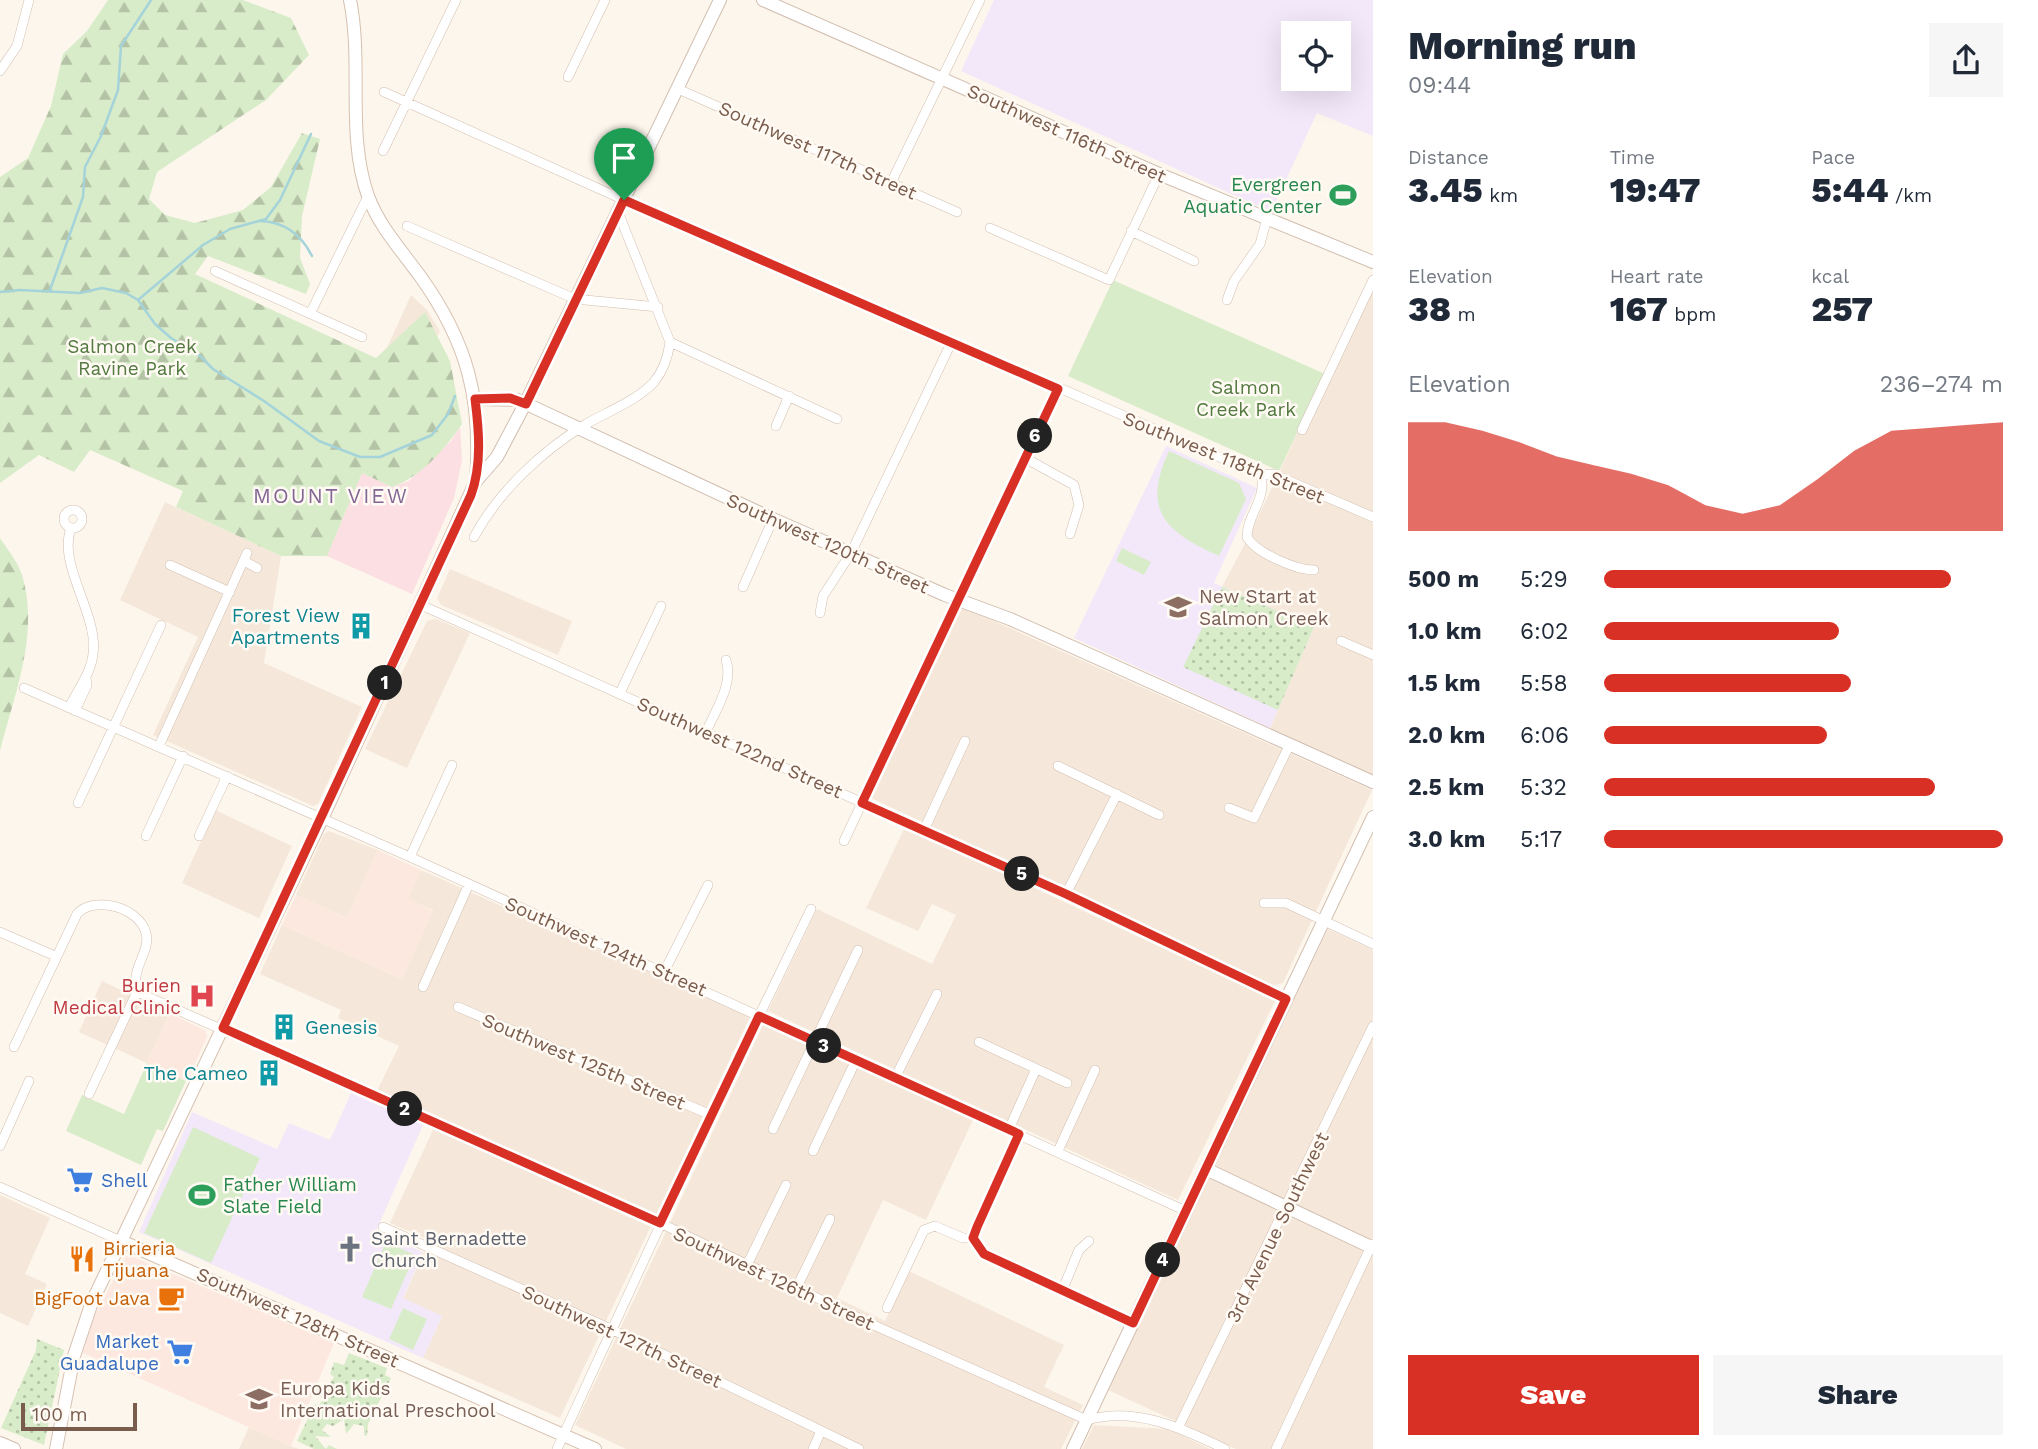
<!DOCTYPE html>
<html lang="en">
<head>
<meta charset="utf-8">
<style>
  body { margin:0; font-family:"Work Sans",sans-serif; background:#f6f6f7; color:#1f2937; height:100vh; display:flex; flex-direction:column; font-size:26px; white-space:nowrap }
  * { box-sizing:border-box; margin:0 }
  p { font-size:23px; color:#747a83 }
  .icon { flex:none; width:38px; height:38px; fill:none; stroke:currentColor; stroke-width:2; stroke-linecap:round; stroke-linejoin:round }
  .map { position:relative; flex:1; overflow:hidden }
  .side { display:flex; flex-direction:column; background:#fff; width:665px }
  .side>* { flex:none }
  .buttons { position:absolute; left:1281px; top:21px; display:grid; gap:14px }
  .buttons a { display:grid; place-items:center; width:70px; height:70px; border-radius:0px; background:#fff; box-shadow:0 7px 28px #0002; font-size:35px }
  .scale { position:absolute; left:21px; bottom:18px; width:116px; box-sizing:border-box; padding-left:7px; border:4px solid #7a5c4d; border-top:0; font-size:19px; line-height:24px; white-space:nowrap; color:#7a5c4d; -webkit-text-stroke:5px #fffaf3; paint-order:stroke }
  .pin { position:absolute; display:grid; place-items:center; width:60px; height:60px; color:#fff; margin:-72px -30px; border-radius:50% 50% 50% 0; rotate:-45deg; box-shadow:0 0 7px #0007 }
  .pin .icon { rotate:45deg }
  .km { position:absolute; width:35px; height:35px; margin:-18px; border-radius:50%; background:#222; color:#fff; font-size:19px; line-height:35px; text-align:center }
  .round { display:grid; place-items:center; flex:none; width:74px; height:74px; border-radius:0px; background:#f6f6f7 }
  .overview { display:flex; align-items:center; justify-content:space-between; height:119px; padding:0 35px }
  h1 { font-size:38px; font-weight:800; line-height:52px }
  .metrics { display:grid; grid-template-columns:repeat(3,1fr); gap:10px; height:119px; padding:7px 35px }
  .metrics div { display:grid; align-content:center }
  .metrics b { font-size:35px; font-weight:800 }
  .metrics small { font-size:19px; font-weight:400 }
  .metrics p { font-size:19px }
  .chart { height:196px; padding:14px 35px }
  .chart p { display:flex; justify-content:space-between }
  .chart svg { width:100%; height:126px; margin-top:7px; fill:#d93025; opacity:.7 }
  .cta { display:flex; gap:14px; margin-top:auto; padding:14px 35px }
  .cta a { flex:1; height:80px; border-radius:0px; background:#d93025; color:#fff; font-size:28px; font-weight:800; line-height:80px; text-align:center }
  .cta a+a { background:#f6f6f7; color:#1f2937 }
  ul { padding:0 35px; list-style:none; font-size:23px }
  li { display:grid; grid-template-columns:112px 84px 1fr; align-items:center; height:52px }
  li i { height:18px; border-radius:9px; background:#d93025 }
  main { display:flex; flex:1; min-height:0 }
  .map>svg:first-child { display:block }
</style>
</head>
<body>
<main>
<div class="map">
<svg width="1373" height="1449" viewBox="0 0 1373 1449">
  <defs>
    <pattern id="grass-dots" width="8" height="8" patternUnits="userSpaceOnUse" patternTransform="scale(1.75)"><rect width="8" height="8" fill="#d8ecc9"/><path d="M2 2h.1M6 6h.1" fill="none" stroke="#b4c2a5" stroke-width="1.8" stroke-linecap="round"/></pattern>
    <pattern id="forest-firs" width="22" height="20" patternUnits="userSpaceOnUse" patternTransform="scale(1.75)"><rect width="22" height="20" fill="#d8ecc9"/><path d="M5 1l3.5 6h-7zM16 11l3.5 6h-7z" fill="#b4c2a5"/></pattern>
  </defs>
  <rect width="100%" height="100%" fill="#fdf6ec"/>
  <path fill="#f5e8da" d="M1373,287V777L1270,728L1314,627L1222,587L1253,528L1325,374Z
    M411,295L427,310L440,331L419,378L381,361Z
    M165,502L281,556L264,663L362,707L318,804L313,806L153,735L198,637L120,600Z
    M450,569L572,621L558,655L441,605L437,598Z
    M958,605L1372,790L1283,983L1271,986L871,798Z
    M436,619L470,633L407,768L365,749L427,621Z
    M215,810L292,846L259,918L182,883Z
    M905,827L1275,1001L1178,1200L768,1011L817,909L932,964L956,915L932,904L918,931L866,908Z
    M329,831L378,850L347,918L296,895L324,834Z
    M421,870L750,1017L560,1418L423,1358L442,1316L403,1299L429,1240L390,1223L438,1119L377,1091L399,1046L338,1018L341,1010L260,974L282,925L402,979L433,910L407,899Z
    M1328,929L1373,950V1449H1236L1108,1390Z
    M102,981L170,1013L147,1063L79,1032Z
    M763,1025L973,1120L926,1220L883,1200L837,1298L885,1321L909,1271L1064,1345L1044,1387L1083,1405L1061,1449H626L575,1425Z
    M0,1195L50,1218L25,1274L47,1284L28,1326L0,1313Z
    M1094,1425L1169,1429L1210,1449H1082Z
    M249,1427L291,1446L299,1449H239Z"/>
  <path fill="#fde8e0" d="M378,850L421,870L408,899L433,911L402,979L282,925L296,895L347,918Z
    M170,1013L206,1031L207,1037L187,1081L147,1063Z
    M126,1256H131L334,1343L291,1446L83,1353L92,1321Z"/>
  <path fill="#f3e8fa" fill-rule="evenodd" d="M994,0H1373V136L1317,113L1271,212L961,71ZM1293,33H1339V79H1293Z
    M1166,446L1257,488L1214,583L1314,627L1270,728L1074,638Z
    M351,1093L423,1125L376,1231L423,1252L403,1298L442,1316L423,1358L139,1232L192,1112L277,1149L289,1123L330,1140Z"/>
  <path fill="#fbdfe3" d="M460,427L462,460L454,498L412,594L327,556L362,473L392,487L409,481L451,441Z"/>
  <path fill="url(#grass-dots)" d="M1222,587L1314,627L1278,710L1183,667Z
    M37,1339L64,1350L44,1445L1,1428L36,1350Z
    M349,1353L387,1368L385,1375L391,1378L368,1424L367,1436L364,1435V1426L354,1424L346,1434L344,1419L333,1426L327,1424L322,1430L331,1437L315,1436L326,1449L329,1445L337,1449H314L297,1441L315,1404L319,1405L324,1398L320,1396L334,1377L330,1374L334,1362L344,1365Z"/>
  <path fill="url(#forest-firs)" d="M108,0H243L291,18L309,55L266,100L157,172L149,199L165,215L195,223L243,210L271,187L302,133L320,139L302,216L300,258L310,284L306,294L208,256L195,274L376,358L425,312L450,361L462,424C445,449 421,477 392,487L362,473L327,556H281L176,507L183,491L90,450L74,472L39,455L0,483V177L28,158L51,106L63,54L87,31Z
    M0,538C7,549 18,562 22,575C40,633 14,695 0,751Z"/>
  <path fill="#d8ecc9" d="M1113,280L1325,374L1279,471L1068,376Z
    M1169,451L1239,483L1246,499L1219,556C1166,532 1141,511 1169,451Z
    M1122,548L1151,562L1144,575L1116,561Z
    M147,1063L186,1081L163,1131L157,1129L141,1165L66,1131L82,1095L124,1114Z
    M193,1127L260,1158L211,1263L144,1233Z
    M386,1242L415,1255L391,1309L362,1297Z
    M403,1308L427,1319L413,1350L389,1339Z"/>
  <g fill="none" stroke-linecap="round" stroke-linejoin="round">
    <path stroke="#a5d3da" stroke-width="2.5" d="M261,221C285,222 301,234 312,256
      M50,290L83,197L85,167L101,136L118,90L121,46L151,0
      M0,292L20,290L80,293L102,288L126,293L138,300L155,324L171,338L199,355L213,369L264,401L319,441L360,457H380L432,435L448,414L455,396
      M138,300L203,245L230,229L266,219L280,200L311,134"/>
    <g stroke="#d1beb0" stroke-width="10">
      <path id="minor" d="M0,71L17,46L29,0
        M568,77L605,0
        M678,89L957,212
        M384,92L624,200L1261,475L1273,474L1373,517
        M383,151L456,0
        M891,183L980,0
        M407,226L575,299L658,307
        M990,228L1109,280L1159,174
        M1131,231L1194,261
        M215,271L362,337
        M1227,300L1234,281L1260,244L1267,218
        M310,314L368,196
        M670,342L837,419
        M776,426L789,396
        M1302,430L1373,280
        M1025,458L1074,485L1079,505L1070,534
        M1261,475C1267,500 1247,514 1247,537C1256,553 1296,570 1314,570
        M64 519a9 9 0 1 1 18 0a9 9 0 1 1-18 0Z
        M474,537C498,492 542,451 586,424C607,412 638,400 654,382C664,370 668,357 670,342L618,212
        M244,561L257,568
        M170,565L230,592
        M743,587L773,519
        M421,605L1066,894L1286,999
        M820,613L823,596L851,553L952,341
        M1341,641L1373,655
        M24,688L410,857L1186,1211
        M620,693L661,606
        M69,708C77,690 91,674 93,654C99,615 57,565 71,528
        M75,711L87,685L86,678
        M706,732C715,711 734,684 726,660
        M159,746L247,553
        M1058,766L1159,815
        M78,803L161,625
        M1229,808L1254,818L1289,746
        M924,830L965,741
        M146,836L183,756
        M199,836L227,776
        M844,841L1058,389
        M410,857L452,765
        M1066,894L1117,794
        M1264,903H1286L1373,944
        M0,932L55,956
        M664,972L708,885
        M423,987L469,884
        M137,992L660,1223L878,1327L1087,1420C1135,1406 1182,1428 1225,1449
        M458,1007L711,1115
        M979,1042L1067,1083
        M14,1047L77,914C94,895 139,907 146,933C151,952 130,968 137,992L89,1094
        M895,1078L937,994
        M773,1129L858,950
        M1009,1129L1036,1069
        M0,1146L29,1081
        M813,1151L856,1060
        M1058,1151L1095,1070
        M0,1187L121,1241
        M383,1227L611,1329L859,1449
        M973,1238L984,1254L1133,1323
        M973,1238L1019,1134
        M747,1265L786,1185
        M796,1289L830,1219
        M1062,1291L1079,1250L1089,1241
        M887,1308L924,1230L935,1226L963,1238H973
        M1179,1426L1373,1026
        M557,1449L711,1115L811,909
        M813,1449L821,1431
        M1276,1449L1372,1244"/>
    </g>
    <g stroke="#d1beb0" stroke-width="14">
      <path id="tertiary" d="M763,0L1159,174L1373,262
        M475,399L518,400L773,519L945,595L1010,619L1373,782
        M476,481L497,457L525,404L720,0
        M1206,1169L1373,1248
        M0,1443L14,1449
        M1073,1449L1373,817"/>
    </g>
    <g stroke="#d6c0b0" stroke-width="14">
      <path id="secondary" d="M121,1241L595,1449
        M56,1449L74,1356L92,1302L322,819L476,481C482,399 468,343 420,276C401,250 379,226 368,196C346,134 363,64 350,0"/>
    </g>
    <use href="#minor" stroke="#fff" stroke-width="9"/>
    <use href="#tertiary" stroke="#fff" stroke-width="12"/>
    <use href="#secondary" stroke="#fff" stroke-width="12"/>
  </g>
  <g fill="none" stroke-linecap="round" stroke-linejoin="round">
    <g stroke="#fff" stroke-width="14">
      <path id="route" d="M624,200L1058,389L862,803L1066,894L1286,999L1133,1323L984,1254L973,1238L977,1227L1019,1134L759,1016L660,1223L223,1028L471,495C482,465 479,430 475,399L510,398L526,404Z"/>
    </g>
    <use href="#route" stroke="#d93025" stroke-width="9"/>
  </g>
  <defs>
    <g id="stadium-bare" transform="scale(2.1)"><path d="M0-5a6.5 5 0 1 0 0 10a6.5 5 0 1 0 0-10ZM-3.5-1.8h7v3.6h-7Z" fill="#2e9e5b" stroke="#fffaf3" stroke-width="2.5" paint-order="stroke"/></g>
    <g id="school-bare" transform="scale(2.1)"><path d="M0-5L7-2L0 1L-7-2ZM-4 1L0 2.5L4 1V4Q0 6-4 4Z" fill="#8d6e63" stroke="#fffaf3" stroke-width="2.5" paint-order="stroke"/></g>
    <g id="building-bare" transform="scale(2.1)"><path d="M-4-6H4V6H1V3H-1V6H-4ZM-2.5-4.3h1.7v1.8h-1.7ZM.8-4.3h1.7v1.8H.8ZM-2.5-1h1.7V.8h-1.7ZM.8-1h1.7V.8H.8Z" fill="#0f9aa8" stroke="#fffaf3" stroke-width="2.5" paint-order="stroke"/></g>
    <g id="hospital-bare" transform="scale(2.1)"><path d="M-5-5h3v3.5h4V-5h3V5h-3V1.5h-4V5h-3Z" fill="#e0444e" stroke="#fffaf3" stroke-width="2.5" paint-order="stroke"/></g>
    <g id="supermarket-bare" transform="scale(2.1)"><path d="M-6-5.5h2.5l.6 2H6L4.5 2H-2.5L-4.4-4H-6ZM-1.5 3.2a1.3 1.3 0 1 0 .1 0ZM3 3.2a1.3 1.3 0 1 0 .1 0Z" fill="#3f7fe0" stroke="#fffaf3" stroke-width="2.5" paint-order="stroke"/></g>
    <g id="church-bare" transform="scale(2.1)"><path d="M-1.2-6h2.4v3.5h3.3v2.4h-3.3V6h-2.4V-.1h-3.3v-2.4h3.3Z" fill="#6b7280" stroke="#fffaf3" stroke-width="2.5" paint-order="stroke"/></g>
    <g id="restaurant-bare" transform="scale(2.1)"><path d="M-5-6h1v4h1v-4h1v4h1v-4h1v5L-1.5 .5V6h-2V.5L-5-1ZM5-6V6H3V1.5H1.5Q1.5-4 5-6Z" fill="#e8710a" stroke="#fffaf3" stroke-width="2.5" paint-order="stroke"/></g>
    <g id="cafe-bare" transform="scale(2.1)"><path d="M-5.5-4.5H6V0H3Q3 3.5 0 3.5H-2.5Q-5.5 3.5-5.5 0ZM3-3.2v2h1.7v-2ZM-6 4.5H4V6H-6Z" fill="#e8710a" stroke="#fffaf3" stroke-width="2.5" paint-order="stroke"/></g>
  </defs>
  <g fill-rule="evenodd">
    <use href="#stadium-bare" x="1343" y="195"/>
    <use href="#school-bare" x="1178" y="607"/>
    <use href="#building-bare" x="361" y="626"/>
    <use href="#hospital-bare" x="202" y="996"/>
    <use href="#building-bare" x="284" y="1027"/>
    <use href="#building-bare" x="269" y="1073"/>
    <use href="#supermarket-bare" x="80" y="1180"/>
    <use href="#stadium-bare" x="202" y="1195"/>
    <use href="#church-bare" x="350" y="1249"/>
    <use href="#restaurant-bare" x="82" y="1259"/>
    <use href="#cafe-bare" x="171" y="1298"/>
    <use href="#supermarket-bare" x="180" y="1352"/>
    <use href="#school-bare" x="259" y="1399"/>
  </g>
  <g text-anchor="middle" stroke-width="5" stroke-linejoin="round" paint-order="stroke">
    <g font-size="19" fill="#7a5c4d" stroke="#fffaf3">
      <text transform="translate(1067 133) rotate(24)" y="7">Southwest 116th Street</text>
      <text transform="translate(818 150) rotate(24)" y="7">Southwest 117th Street</text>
      <text transform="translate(1224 457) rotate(22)" y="7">Southwest 118th Street</text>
      <text transform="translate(828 543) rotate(24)" y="7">Southwest 120th Street</text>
      <text transform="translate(740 747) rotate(24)" y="7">Southwest 122nd Street</text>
      <text transform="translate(606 946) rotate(24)" y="7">Southwest 124th Street</text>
      <text transform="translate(584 1061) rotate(23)" y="7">Southwest 125th Street</text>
      <text transform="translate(1277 1227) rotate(-64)" y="7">3rd Avenue Southwest</text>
      <text transform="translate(774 1278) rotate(25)" y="7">Southwest 126th Street</text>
      <text transform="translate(298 1317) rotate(24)" y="7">Southwest 128th Street</text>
      <text transform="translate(622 1336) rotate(25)" y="7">Southwest 127th Street</text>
    </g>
    <g font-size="19" fill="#27864d" stroke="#fffaf3" text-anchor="end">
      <text x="1322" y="191">Evergreen<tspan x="1322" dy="22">Aquatic Center</tspan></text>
      <text x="223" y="1191" text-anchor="start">Father William<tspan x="223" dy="22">Slate Field</tspan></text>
    </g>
    <g font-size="19" fill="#537a41" stroke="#fffaf3">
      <text x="132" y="353">Salmon Creek<tspan x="132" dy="22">Ravine Park</tspan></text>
      <text x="1246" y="394">Salmon<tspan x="1246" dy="22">Creek Park</tspan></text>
    </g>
    <g font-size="19" fill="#785e54" stroke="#fffaf3" text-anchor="start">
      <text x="1199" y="603">New Start at<tspan x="1199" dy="22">Salmon Creek</tspan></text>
      <text x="280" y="1395">Europa Kids<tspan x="280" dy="22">International Preschool</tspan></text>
    </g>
    <g font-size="19" fill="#0d838f" stroke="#fffaf3" text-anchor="end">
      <text x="340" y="622">Forest View<tspan x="340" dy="22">Apartments</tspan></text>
      <text x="305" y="1034" text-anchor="start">Genesis</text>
      <text x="248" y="1080">The Cameo</text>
    </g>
    <g font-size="19" fill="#be3a42" stroke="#fffaf3" text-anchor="end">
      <text x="181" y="992">Burien<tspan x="181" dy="22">Medical Clinic</tspan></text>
    </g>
    <g font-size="19" fill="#366cbe" stroke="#fffaf3" text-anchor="start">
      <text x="101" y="1187">Shell</text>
      <text x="159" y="1348" text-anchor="end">Market<tspan x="159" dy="22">Guadalupe</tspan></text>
    </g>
    <g font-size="19" fill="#5b616d" stroke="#fffaf3" text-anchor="start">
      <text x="371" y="1245">Saint Bernadette<tspan x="371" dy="22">Church</tspan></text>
    </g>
    <g font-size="19" fill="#c56008" stroke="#fffaf3" text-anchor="start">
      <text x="103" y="1255">Birrieria<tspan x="103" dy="22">Tijuana</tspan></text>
      <text x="150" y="1305" text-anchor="end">BigFoot Java</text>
    </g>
    <g font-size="21" letter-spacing="2" fill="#846695" stroke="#fffaf3">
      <text x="331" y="503">MOUNT VIEW</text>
    </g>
  </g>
</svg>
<div class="buttons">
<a><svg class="icon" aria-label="locate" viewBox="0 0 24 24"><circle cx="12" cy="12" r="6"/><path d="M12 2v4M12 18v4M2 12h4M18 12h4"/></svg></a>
</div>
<div class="scale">100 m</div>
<div class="pin" style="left:624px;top:200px;background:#1e9e55"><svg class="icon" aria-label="arrive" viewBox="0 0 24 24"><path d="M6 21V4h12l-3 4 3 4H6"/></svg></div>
<b class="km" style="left:385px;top:683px">1</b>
<b class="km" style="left:405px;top:1109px">2</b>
<b class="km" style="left:824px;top:1046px">3</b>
<b class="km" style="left:1163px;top:1260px">4</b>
<b class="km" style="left:1022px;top:874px">5</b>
<b class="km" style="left:1035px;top:436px">6</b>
</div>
<section class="side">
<div class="overview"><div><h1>Morning run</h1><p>09:44</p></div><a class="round"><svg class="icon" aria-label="share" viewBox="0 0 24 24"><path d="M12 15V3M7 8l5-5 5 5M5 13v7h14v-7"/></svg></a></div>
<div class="metrics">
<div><p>Distance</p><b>3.45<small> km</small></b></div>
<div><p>Time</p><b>19:47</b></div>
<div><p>Pace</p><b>5:44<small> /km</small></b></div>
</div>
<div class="metrics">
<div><p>Elevation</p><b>38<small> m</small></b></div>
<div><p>Heart rate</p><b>167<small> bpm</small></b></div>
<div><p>kcal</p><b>257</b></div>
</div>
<div class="chart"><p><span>Elevation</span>236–274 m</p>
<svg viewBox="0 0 160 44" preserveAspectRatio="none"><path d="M0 44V6L10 6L20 9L30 13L40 18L50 21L60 24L70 28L80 35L90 38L100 35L110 26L120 16L130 9L140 8L150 7L160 6V44z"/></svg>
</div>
<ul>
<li><b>500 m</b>5:29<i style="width:87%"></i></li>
<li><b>1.0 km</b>6:02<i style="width:59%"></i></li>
<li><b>1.5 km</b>5:58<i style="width:62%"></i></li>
<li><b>2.0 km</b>6:06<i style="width:56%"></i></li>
<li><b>2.5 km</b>5:32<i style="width:83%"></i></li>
<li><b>3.0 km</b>5:17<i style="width:100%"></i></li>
</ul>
<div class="cta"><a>Save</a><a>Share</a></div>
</section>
</main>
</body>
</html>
